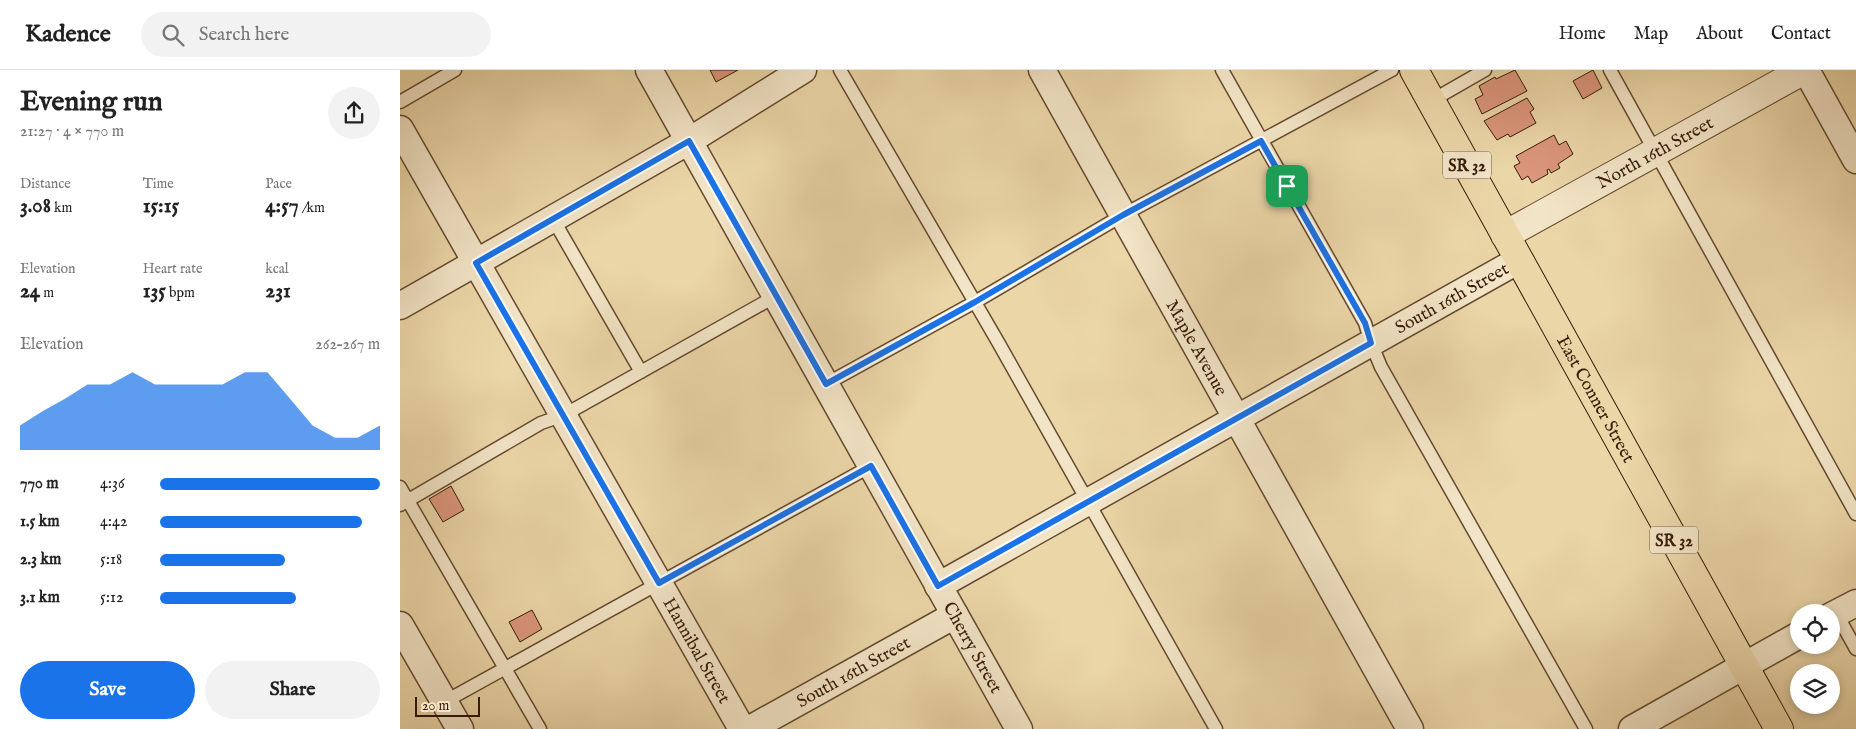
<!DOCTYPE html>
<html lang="en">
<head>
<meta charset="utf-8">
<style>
  body { margin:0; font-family:"IM FELL English",serif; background:#f2f2f2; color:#222; height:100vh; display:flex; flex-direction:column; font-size:19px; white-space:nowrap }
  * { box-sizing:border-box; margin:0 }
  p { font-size:16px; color:#767676 }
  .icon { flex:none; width:28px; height:28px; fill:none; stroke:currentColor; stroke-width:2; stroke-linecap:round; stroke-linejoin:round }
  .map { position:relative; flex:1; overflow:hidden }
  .details { display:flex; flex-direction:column; background:#fff; width:400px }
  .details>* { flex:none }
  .tools { position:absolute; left:1390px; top:534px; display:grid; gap:10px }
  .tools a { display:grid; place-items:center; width:50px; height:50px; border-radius:50%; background:#fff; box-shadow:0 2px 8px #0003; font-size:25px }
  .scale { position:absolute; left:15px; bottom:12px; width:65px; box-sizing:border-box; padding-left:5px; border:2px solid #381c08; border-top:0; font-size:14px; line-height:18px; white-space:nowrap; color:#381c08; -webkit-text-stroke:4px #f2e4c6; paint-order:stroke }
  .pin { position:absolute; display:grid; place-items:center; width:42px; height:42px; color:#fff; margin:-21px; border-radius:10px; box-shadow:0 2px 8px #0006 }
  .round { display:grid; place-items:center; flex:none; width:52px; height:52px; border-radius:26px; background:#f2f2f2 }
  .overview { display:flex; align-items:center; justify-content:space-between; height:85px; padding:0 20px }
  h1 { font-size:28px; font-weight:700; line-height:38px }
  .figures { display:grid; grid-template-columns:repeat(3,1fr); gap:8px; height:85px; padding:5px 20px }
  .figures div { display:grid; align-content:center }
  .figures b { font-size:21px; font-weight:700 }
  .figures small { font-size:14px; font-weight:400 }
  .figures p { font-size:14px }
  .chart { height:140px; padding:10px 20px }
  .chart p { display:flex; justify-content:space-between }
  .chart svg { width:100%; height:90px; margin-top:5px; fill:#1a73e8; opacity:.7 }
  .button { display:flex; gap:10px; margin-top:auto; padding:10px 20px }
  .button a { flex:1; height:58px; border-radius:30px; background:#1a73e8; color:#fff; font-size:20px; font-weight:700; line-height:58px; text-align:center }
  .button a+a { background:#f2f2f2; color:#222 }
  ul { padding:0 20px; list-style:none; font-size:16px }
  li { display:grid; grid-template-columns:80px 60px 1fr; align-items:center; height:38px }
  li i { height:12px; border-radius:6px; background:#1a73e8 }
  header { display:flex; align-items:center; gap:30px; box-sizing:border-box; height:70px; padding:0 25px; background:#fff; border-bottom:1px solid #e0e0e0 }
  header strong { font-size:24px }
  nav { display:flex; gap:28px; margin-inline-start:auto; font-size:18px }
  .search { width:350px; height:45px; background:#f2f2f2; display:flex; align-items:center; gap:12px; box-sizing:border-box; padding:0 18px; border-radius:28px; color:#767676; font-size:19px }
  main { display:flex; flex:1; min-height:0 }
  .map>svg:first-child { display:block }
</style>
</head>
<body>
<header>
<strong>Kadence</strong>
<div class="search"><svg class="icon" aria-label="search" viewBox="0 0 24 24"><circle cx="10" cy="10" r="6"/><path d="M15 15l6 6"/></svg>Search here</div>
<nav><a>Home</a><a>Map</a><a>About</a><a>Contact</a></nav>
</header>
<main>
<section class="details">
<div class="overview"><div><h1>Evening run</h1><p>21:27 · 4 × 770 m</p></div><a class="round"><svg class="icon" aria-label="share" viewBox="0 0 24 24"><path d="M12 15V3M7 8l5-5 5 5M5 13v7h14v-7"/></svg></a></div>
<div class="figures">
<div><p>Distance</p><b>3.08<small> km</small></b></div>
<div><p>Time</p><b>15:15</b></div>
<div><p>Pace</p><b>4:57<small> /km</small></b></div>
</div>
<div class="figures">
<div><p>Elevation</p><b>24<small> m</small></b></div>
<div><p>Heart rate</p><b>135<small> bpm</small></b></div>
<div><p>kcal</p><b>231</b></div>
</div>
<div class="chart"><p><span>Elevation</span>262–267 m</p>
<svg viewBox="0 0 160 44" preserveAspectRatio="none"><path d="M0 44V32L10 25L20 19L30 12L40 12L50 6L60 12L70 12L80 12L90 12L100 6L110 6L120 19L130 32L140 38L150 38L160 32V44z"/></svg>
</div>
<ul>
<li><b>770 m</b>4:36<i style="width:100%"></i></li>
<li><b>1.5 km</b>4:42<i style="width:92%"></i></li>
<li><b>2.3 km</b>5:18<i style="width:57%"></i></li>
<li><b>3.1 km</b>5:12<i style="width:62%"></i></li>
</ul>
<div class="button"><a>Save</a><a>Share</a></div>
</section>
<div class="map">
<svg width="1456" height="659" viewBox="0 0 1456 659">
  <rect width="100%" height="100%" fill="#ebd6a8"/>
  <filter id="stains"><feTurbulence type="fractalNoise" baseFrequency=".004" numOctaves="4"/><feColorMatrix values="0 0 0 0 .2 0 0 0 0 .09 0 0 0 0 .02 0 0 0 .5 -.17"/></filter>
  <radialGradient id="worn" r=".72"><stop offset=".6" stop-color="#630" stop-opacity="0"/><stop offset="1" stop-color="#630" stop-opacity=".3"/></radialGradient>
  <path fill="#db967b" stroke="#381c08" d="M310,0H338L316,12Z
    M1115,0L1127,21L1082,44L1075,29L1083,25L1079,16L1095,7L1096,9Z
    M1193,0L1202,18L1183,29L1173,11Z
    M1127,28L1134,39L1130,42L1136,53L1110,67L1108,64L1097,70L1084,51Z
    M1154,65L1159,75L1166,71L1173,84L1158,94L1160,98L1151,103L1149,99L1147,100L1148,104L1132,113L1128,106L1122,110L1114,96L1120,93L1116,86Z
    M51,416L64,440L43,452L29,429Z
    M132,540L142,559L120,572L109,552Z"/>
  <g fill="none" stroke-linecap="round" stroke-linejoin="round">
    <g stroke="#654a30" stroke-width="15">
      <path id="service" d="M440,0L598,272L816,659
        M822,0L965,253L971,273L981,297L1186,659
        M1210,0L1456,444
        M1031,31L1085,0
        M0,32L55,0
        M153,149L241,302
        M426,314L575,232L723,145L992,0
        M0,417L140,659
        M0,435L141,353L164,345L376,226
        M1436,543L1456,579
        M44,632L471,396"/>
    </g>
    <g stroke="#654a30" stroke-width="29">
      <g id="minor">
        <path id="s1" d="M249,0L619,659"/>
        <path id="s2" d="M642,0L1010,659"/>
        <path d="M1406,0L1456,90"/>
        <path id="s3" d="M0,59L342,659"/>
        <path d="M0,236L289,71L403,0"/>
        <path id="s4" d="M538,516L1119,190"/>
        <path d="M1431,546L1456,533"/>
        <path d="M0,555L60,659"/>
        <path id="s5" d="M350,659L555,545"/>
        <path d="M1232,659L1399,565"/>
      </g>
    </g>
    <g stroke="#654a30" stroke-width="30">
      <g id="tertiary">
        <path id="s6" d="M1105,165L1404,0"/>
      </g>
    </g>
    <g stroke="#381c08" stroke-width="30">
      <g id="primary">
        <path id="s7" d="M1014,0L1379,659"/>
      </g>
    </g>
    <use href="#service" stroke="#f2e4c6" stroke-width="12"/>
    <use href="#minor" stroke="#f2e4c6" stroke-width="26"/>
    <use href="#tertiary" stroke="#f2e4c6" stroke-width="28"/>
    <use href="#primary" stroke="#ebd6a8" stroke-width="28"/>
  </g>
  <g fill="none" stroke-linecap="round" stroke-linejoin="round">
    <g stroke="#fff" stroke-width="10">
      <path id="route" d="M289,71L426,314L575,232L723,145L861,71L965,253L971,273L538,516L471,396L259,513L76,193Z"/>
    </g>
    <use href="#route" stroke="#1a73e8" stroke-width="6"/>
  </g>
  <g text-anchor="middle" stroke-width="4" stroke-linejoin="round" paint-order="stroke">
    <g fill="#f2e4c6" stroke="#705841" stroke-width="1">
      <rect x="1043" y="81.5" width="48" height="27" rx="4"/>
      <rect x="1250" y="456.5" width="48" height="27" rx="4"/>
    </g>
    <g font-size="16" font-weight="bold" fill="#381c08">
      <text x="1067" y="101">SR 32</text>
      <text x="1274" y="476">SR 32</text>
    </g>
    <g font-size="18" fill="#381c08" stroke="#f2e4c6">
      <text dy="6" stroke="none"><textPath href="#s6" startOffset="171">North 16th Street</textPath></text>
      <text dy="6" stroke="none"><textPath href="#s4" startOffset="589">South 16th Street</textPath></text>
      <text dy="6" stroke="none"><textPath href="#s2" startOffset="318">Maple Avenue</textPath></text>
      <text dy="6" stroke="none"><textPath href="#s7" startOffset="376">East Conner Street</textPath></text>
      <text dy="6" stroke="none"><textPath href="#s1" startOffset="662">Cherry Street</textPath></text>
      <text dy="6" stroke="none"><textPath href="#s3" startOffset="600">Hannibal Street</textPath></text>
      <text dy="6" stroke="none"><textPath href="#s5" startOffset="118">South 16th Street</textPath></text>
    </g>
  </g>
  <rect width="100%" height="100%" filter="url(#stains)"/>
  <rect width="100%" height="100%" fill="url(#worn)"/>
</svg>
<div class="tools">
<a><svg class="icon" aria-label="locate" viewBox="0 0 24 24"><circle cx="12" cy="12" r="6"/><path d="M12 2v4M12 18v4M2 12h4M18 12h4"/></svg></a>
<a><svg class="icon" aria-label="layers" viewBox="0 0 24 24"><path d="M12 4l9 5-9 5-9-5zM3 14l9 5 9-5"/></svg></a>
</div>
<div class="scale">20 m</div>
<div class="pin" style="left:887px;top:116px;background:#1e9e55"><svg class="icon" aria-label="arrive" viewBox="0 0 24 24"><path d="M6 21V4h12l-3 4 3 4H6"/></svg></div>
</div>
</main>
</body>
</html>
